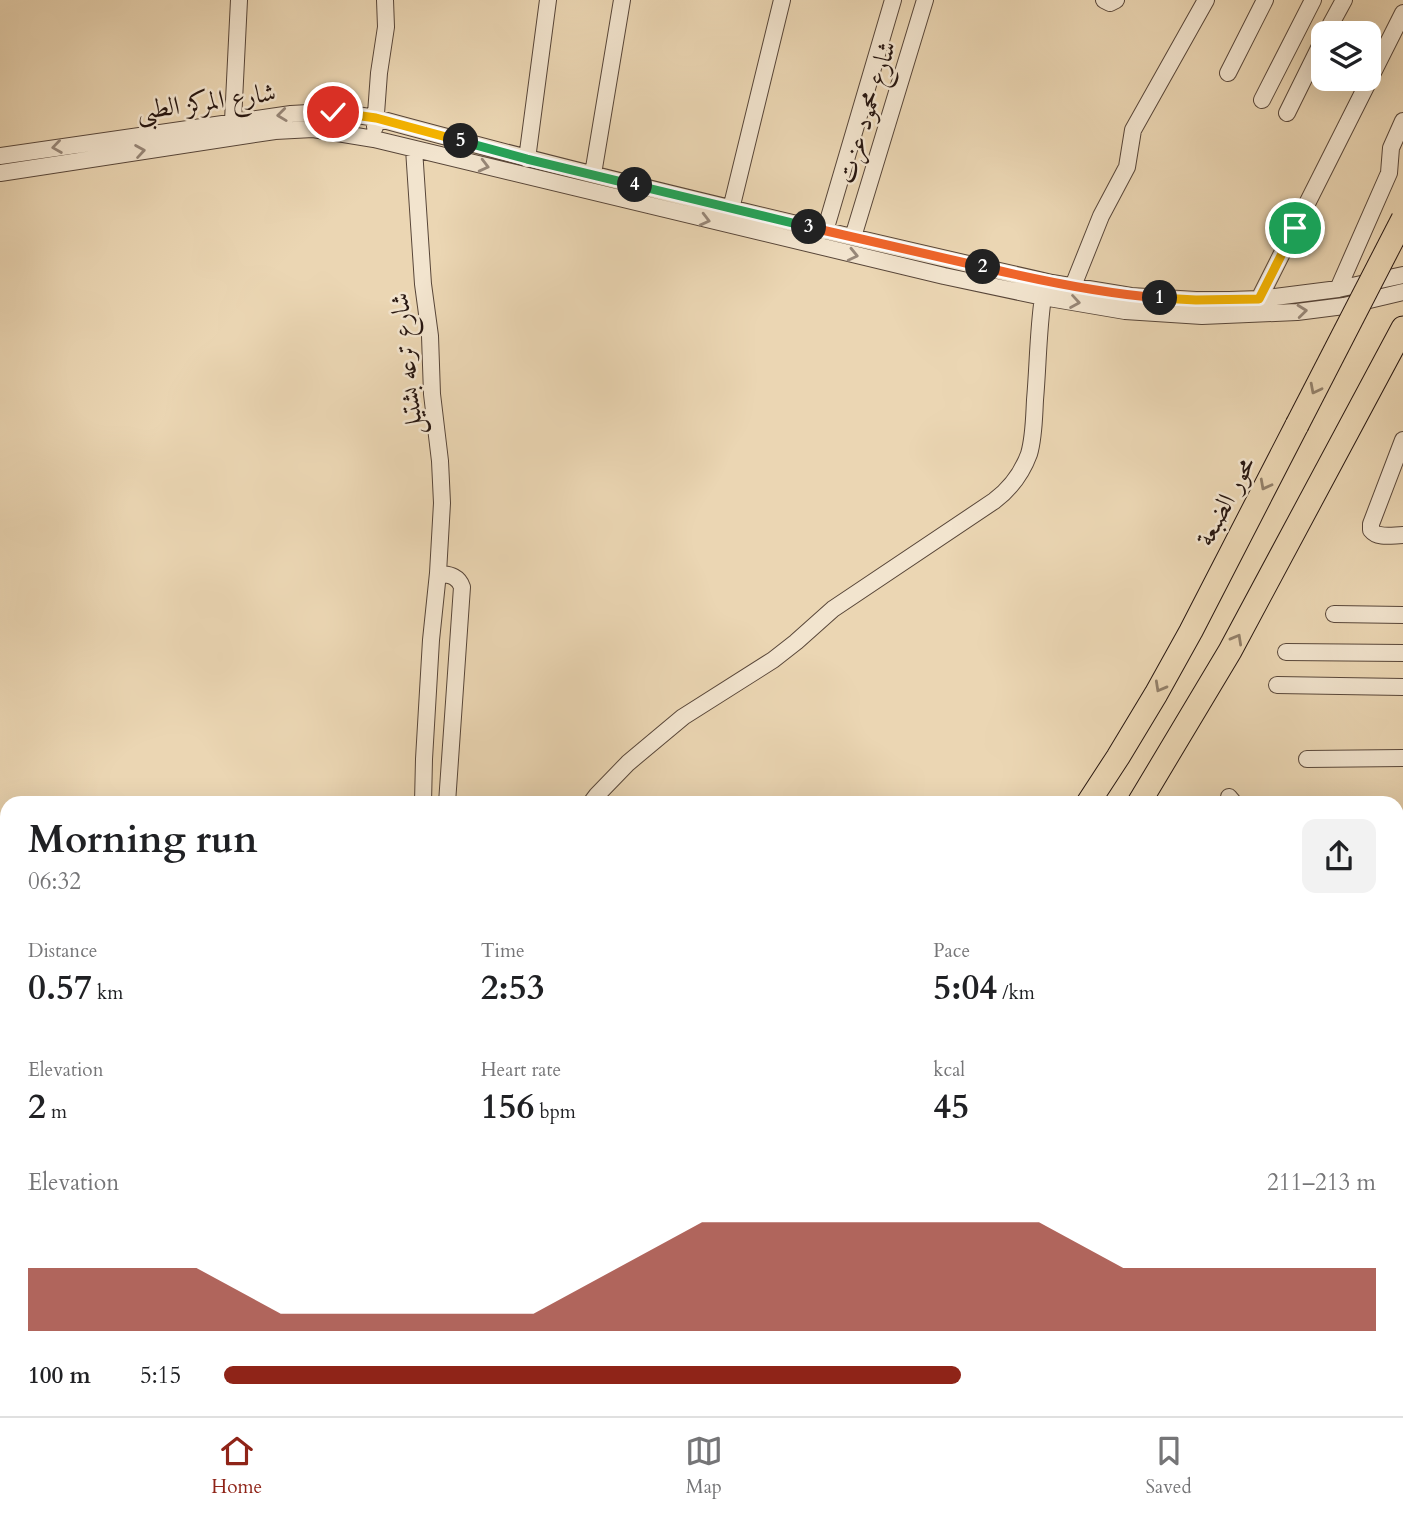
<!DOCTYPE html>
<html lang="en">
<head>
<meta charset="utf-8">
<style>
  body { margin:0; font-family:Cardo,Amiri,serif; background:#f2f2f2; color:#202124; height:100vh; display:flex; flex-direction:column; font-size:26px; white-space:nowrap }
  * { box-sizing:border-box; margin:0 }
  p { font-size:23px; color:#757577 }
  .icon { flex:none; width:38px; height:38px; fill:none; stroke:currentColor; stroke-width:2; stroke-linecap:round; stroke-linejoin:round }
  .map { position:relative; flex:1; overflow:hidden }
  .side { position:absolute; left:0px; top:796px; width:1404px; height:621px; display:flex; flex-direction:column; background:#fff; border-radius:21px 21px 0 0; box-shadow:0 7px 28px #0002 }
  .side>* { flex:none }
  .buttons { position:absolute; left:1311px; top:21px; display:grid; gap:14px }
  .buttons a { display:grid; place-items:center; width:70px; height:70px; border-radius:14px; background:#fff; box-shadow:0 7px 28px #0002; font-size:35px }
  .pin { position:absolute; display:grid; place-items:center; width:60px; height:60px; color:#fff; margin:-30px; border:4px solid #fff; border-radius:50%; box-shadow:0 2px 7px #0007 }
  .km { position:absolute; width:35px; height:35px; margin:-18px; border-radius:50%; background:#222; color:#fff; font-size:19px; line-height:35px; text-align:center }
  .round { display:grid; place-items:center; flex:none; width:74px; height:74px; border-radius:14px; background:#f2f2f2 }
  .summary { display:flex; align-items:center; justify-content:space-between; height:119px; padding:0 28px }
  h1 { font-size:38px; font-weight:700; line-height:52px }
  .metrics { display:grid; grid-template-columns:repeat(3,1fr); gap:10px; height:119px; padding:7px 28px }
  .metrics div { display:grid; align-content:center }
  .metrics b { font-size:35px; font-weight:700 }
  .metrics small { font-size:19px; font-weight:400 }
  .metrics p { font-size:19px }
  .chart { height:196px; padding:14px 28px }
  .chart p { display:flex; justify-content:space-between }
  .chart svg { width:100%; height:126px; margin-top:7px; fill:#8f2418; opacity:.7 }
  ul { padding:0 28px; list-style:none; font-size:23px }
  li { display:grid; grid-template-columns:112px 84px 1fr; align-items:center; height:52px }
  li i { height:18px; border-radius:9px; background:#8f2418 }
  .dock { display:flex; justify-content:space-around; align-items:center; height:98px; border-top:2px solid #e0e0e0; background:#fff; font-size:19px; color:#757577 }
  .dock a { display:grid; justify-items:center; gap:4px }
  .dock .current { color:#8f2418 }
  .map>svg:first-child { display:block }
</style>
</head>
<body>
<div class="map">
<svg width="1403" height="1416" viewBox="0 0 1403 1416">
  <rect width="100%" height="100%" fill="#ebd6b3"/>
  <filter id="stains"><feTurbulence type="fractalNoise" baseFrequency=".00286" numOctaves="4"/><feColorMatrix values="0 0 0 0 .2 0 0 0 0 .09 0 0 0 0 .02 0 0 0 .5 -.17"/></filter>
  <radialGradient id="worn" r=".72"><stop offset=".6" stop-color="#630" stop-opacity="0"/><stop offset="1" stop-color="#630" stop-opacity=".3"/></radialGradient>
  <g fill="none" stroke-linecap="round" stroke-linejoin="round">
    <g stroke="#584639" stroke-width="18">
      <path id="minor" d="M1104,0L1110,3L1116,0
        M1326,33L1344,0
        M1228,73L1265,0
        M1262,100L1313,0
        M1287,113L1323,40
        M233,121L239,0
        M375,127L379,73L386,27L385,0
        M414,149L423,284L430,336L432,394L440,461L442,503L438,573L431,640L424,759L423,803
        M0,156L291,114C320,112 347,113 376,118C600,179 826,232 1052,283L1131,296L1196,300H1229L1259,299L1338,289L1403,275
        M527,159L548,0
        M0,173L275,131L313,129L374,139L944,276L1043,297L1125,311L1202,316L1297,312L1344,306L1403,292
        M593,174L622,0
        M731,209L782,0
        M825,231L893,0
        M853,237L925,0
        M1073,286L1101,216L1127,167L1133,130L1206,0
        M1338,289L1389,173L1391,148L1403,121
        M1259,299L1403,13
        M1403,440L1371,524V530C1378,539 1393,535 1403,535
        M438,573C448,575 458,575 462,587L447,803
        M1334,614L1403,615
        M1286,652L1403,653
        M1277,685L1403,687
        M1307,759L1403,758
        M1229,797L1234,803
        M591,803L597,795L628,763L683,717L773,660L796,642L833,609L994,501C1010,489 1022,473 1029,454C1034,437 1034,418 1035,400C1038,366 1038,331 1043,297
        M1396,913L1403,920
        M1396,972L1403,979
        M1396,1101L1403,1097
        M1396,1152L1403,1159
        M1396,1261L1403,1252
        M1396,1321L1403,1328
        M688,1410L705,1416
        M1110,1410L1116,1416
        M1248,1410L1253,1416
        M978,1416L987,1410
        M1268,1416L1275,1410"/>
    </g>
    <g stroke="#271610" stroke-width="25">
      <path id="highway" d="M1088,803L1118,757L1156,694L1191,631L1297,425
        M1139,803L1230,651L1403,328
        M443,1416L452,1410
        M520,1416L529,1410"/>
    </g>
    <use href="#minor" stroke="#f2e4ce" stroke-width="16"/>
    <use href="#highway" stroke="#ebd6b3" stroke-width="23"/>
    <g stroke="#271610" stroke-width="6">
      <path id="rail" d="M1391,1416L1403,1408"/>
    </g>
    <use href="#rail" stroke="#f2e4ce" stroke-width="3.5" stroke-dasharray="10" stroke-linecap="butt"/>
    <g stroke="#271610" stroke-width="25" stroke-linecap="butt">
      <path id="highway-bridge" d="M1297,425L1403,219"/>
    </g>
    <use href="#highway-bridge" stroke="#ebd6b3" stroke-width="23"/>
  </g>
  <defs><path id="oneway-chevron" d="M-2-3.5L2.5 0L-2 3.5" fill="none" stroke-width="1.6" stroke-linecap="round" stroke-linejoin="round" transform="scale(1.75)"/></defs>
  <g stroke="#978778">
    <use href="#oneway-chevron" transform="translate(282 115) rotate(173)"/>
    <use href="#oneway-chevron" transform="translate(57 147) rotate(172)"/>
    <use href="#oneway-chevron" transform="translate(140 151) rotate(-9)"/>
    <use href="#oneway-chevron" transform="translate(484 166) rotate(14)"/>
    <use href="#oneway-chevron" transform="translate(705 220) rotate(14)"/>
    <use href="#oneway-chevron" transform="translate(853 255) rotate(13)"/>
    <use href="#oneway-chevron" transform="translate(1075 302) rotate(9)"/>
    <use href="#oneway-chevron" transform="translate(1302 311) rotate(-6)"/>
  </g>
  <g stroke="#93806a">
    <use href="#oneway-chevron" transform="translate(1315 389) rotate(117)"/>
    <use href="#oneway-chevron" transform="translate(1265 485) rotate(118)"/>
    <use href="#oneway-chevron" transform="translate(1237 639) rotate(-61)"/>
    <use href="#oneway-chevron" transform="translate(1160 687) rotate(119)"/>
  </g>
  <g fill="none" stroke-linecap="round" stroke-linejoin="round">
    <g stroke="#fff" stroke-width="14">
      <path id="split-1" d="M1160,298L1196,300L1259,299L1295,228"/>
    </g>
    <g stroke="#fff" stroke-width="14">
      <path id="split-2" d="M983,267C1042,281 1100,293 1160,298"/>
    </g>
    <g stroke="#fff" stroke-width="14">
      <path id="split-3" d="M809,227L983,267"/>
    </g>
    <g stroke="#fff" stroke-width="14">
      <path id="split-4" d="M635,185L809,227"/>
    </g>
    <g stroke="#fff" stroke-width="14">
      <path id="split-5" d="M461,141L527,159L635,185"/>
    </g>
    <g stroke="#fff" stroke-width="14">
      <path id="split-6" d="M333,112L376,118L461,141"/>
    </g>
    <use href="#split-1" stroke="#f5b400" stroke-width="9"/>
    <use href="#split-2" stroke="#f0652b" stroke-width="9"/>
    <use href="#split-3" stroke="#f0652b" stroke-width="9"/>
    <use href="#split-4" stroke="#22a559" stroke-width="9"/>
    <use href="#split-5" stroke="#22a559" stroke-width="9"/>
    <use href="#split-6" stroke="#f5b400" stroke-width="9"/>
  </g>
  <g text-anchor="middle" stroke-width="5" stroke-linejoin="round" paint-order="stroke">
    <g font-size="26" fill="#271610" stroke="#f2e4ce">
      <text transform="translate(206 101) rotate(-8)" y="9">شارع المركز الطبى</text>
      <text transform="translate(866 112) rotate(-73)" y="9">شارع محمود عزت</text>
      <text transform="translate(406 364) rotate(-96)" y="9">شارع ترعه بشتيل</text>
      <text transform="translate(1225 501) rotate(-62)" y="9">محور الضبعة</text>
    </g>
  </g>
  <rect width="100%" height="100%" filter="url(#stains)"/>
  <rect width="100%" height="100%" fill="url(#worn)"/>
</svg>
<div class="buttons">
<a><svg class="icon" aria-label="layers" viewBox="0 0 24 24"><path d="M12 4l9 5-9 5-9-5zM3 14l9 5 9-5"/></svg></a>
</div>
<div class="pin" style="left:1295px;top:228px;background:#1e9e55"><svg class="icon" aria-label="arrive" viewBox="0 0 24 24"><path d="M6 21V4h12l-3 4 3 4H6"/></svg></div>
<div class="pin" style="left:333px;top:112px;background:#d93025"><svg class="icon" aria-label="check" viewBox="0 0 24 24"><path d="M5 12l5 5 9-10"/></svg></div>
<b class="km" style="left:1160px;top:298px">1</b>
<b class="km" style="left:983px;top:267px">2</b>
<b class="km" style="left:809px;top:227px">3</b>
<b class="km" style="left:635px;top:185px">4</b>
<b class="km" style="left:461px;top:141px">5</b>
<section class="side">
<div class="summary"><div><h1>Morning run</h1><p>06:32</p></div><a class="round"><svg class="icon" aria-label="share" viewBox="0 0 24 24"><path d="M12 15V3M7 8l5-5 5 5M5 13v7h14v-7"/></svg></a></div>
<div class="metrics">
<div><p>Distance</p><b>0.57<small> km</small></b></div>
<div><p>Time</p><b>2:53</b></div>
<div><p>Pace</p><b>5:04<small> /km</small></b></div>
</div>
<div class="metrics">
<div><p>Elevation</p><b>2<small> m</small></b></div>
<div><p>Heart rate</p><b>156<small> bpm</small></b></div>
<div><p>kcal</p><b>45</b></div>
</div>
<div class="chart"><p><span>Elevation</span>211–213 m</p>
<svg viewBox="0 0 160 44" preserveAspectRatio="none"><path d="M0 44V22L10 22L20 22L30 38L40 38L50 38L60 38L70 22L80 6L90 6L100 6L110 6L120 6L130 22L140 22L150 22L160 22V44z"/></svg>
</div>
<ul>
<li><b>100 m</b>5:15<i style="width:64%"></i></li>
</ul>
</section>
</div>
<nav class="dock">
<a class="current"><svg class="icon" aria-label="home" viewBox="0 0 24 24"><path d="M3 11l9-7 9 7M6 9v11h12V9"/></svg>Home</a>
<a><svg class="icon" aria-label="map" viewBox="0 0 24 24"><path d="M3 6l6-2 6 2 6-2v14l-6 2-6-2-6 2zM9 4v14M15 6v14"/></svg>Map</a>
<a><svg class="icon" aria-label="saved" viewBox="0 0 24 24"><path d="M7 4h10v16l-5-4-5 4z"/></svg>Saved</a>
</nav>
</body>
</html>
